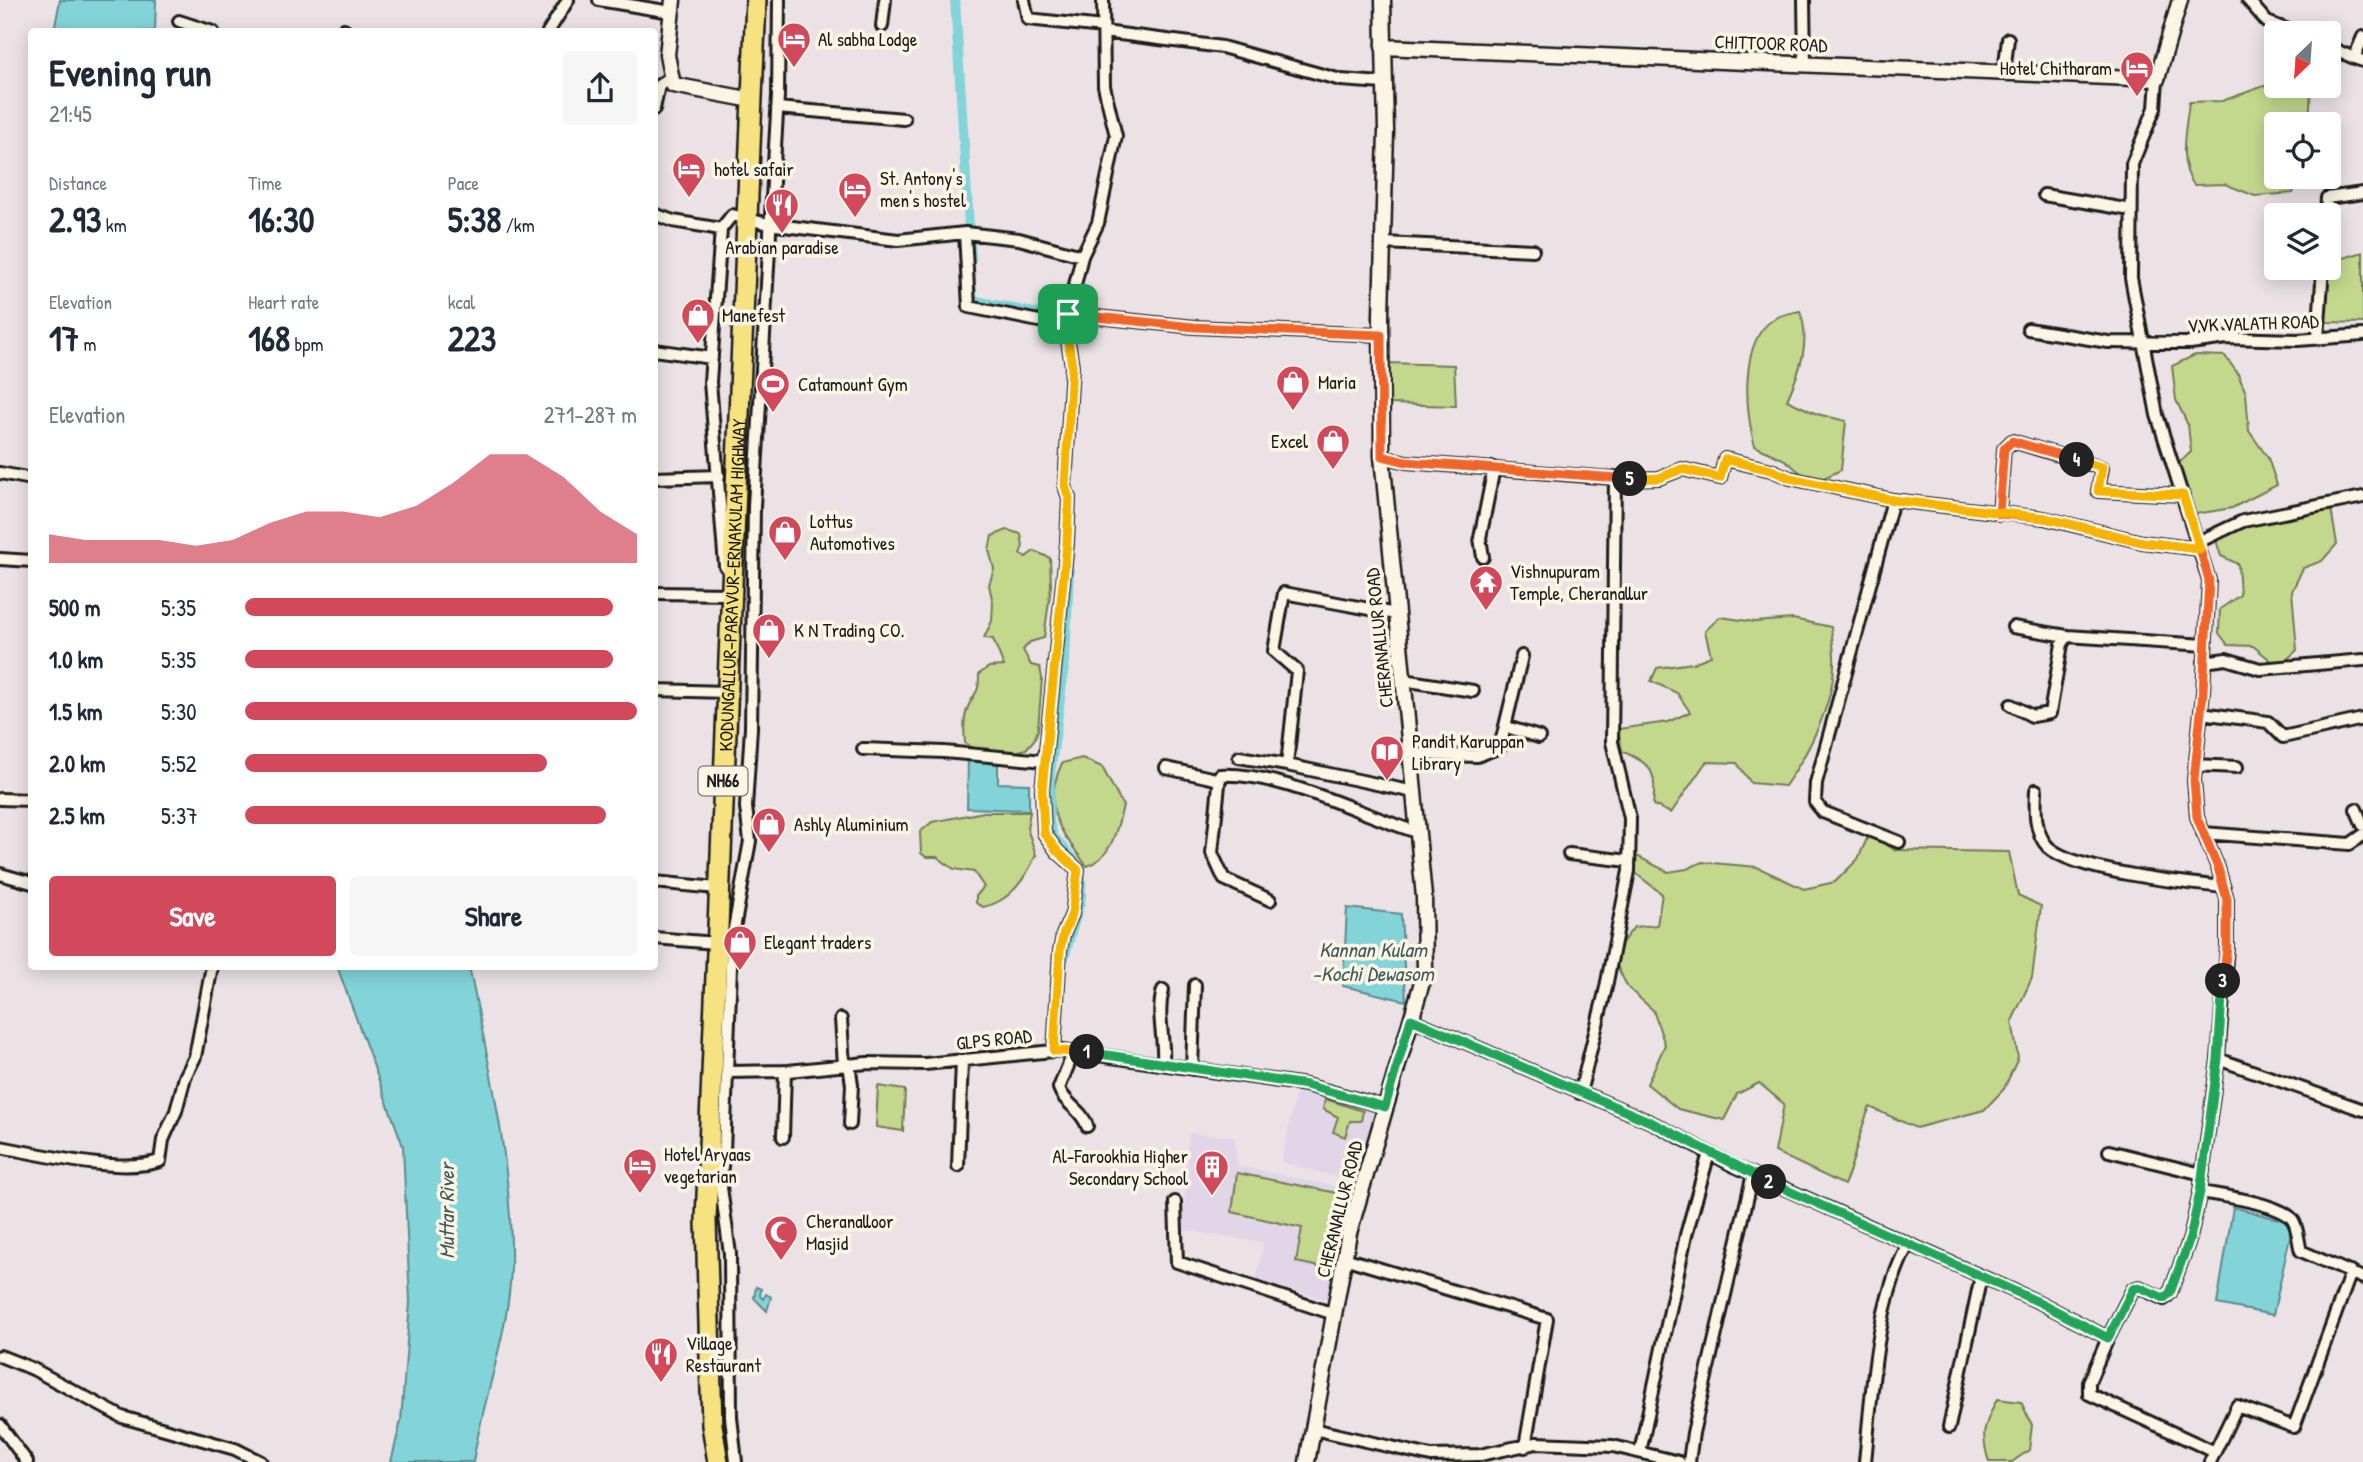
<!DOCTYPE html>
<html lang="en">
<head>
<meta charset="utf-8">
<style>
  body { margin:0; font-family:"Patrick Hand",sans-serif; background:#f6f6f7; color:#1f2937; height:100vh; display:flex; flex-direction:column; font-size:26px; white-space:nowrap }
  * { box-sizing:border-box; margin:0 }
  p { font-size:23px; color:#747a83 }
  .icon { flex:none; width:38px; height:38px; fill:none; stroke:currentColor; stroke-width:2; stroke-linecap:round; stroke-linejoin:round }
  .map { position:relative; flex:1; overflow:hidden }
  .sheet { position:absolute; left:28px; top:28px; width:630px; height:942px; display:flex; flex-direction:column; background:#fff; border-radius:7px; box-shadow:0 4px 18px #0003 }
  .sheet>* { flex:none }
  .needle { width:46px; rotate:205deg }
  .buttons { position:absolute; left:2264px; top:21px; display:grid; gap:14px }
  .buttons a { display:grid; place-items:center; width:77px; height:77px; border-radius:7px; background:#fff; box-shadow:0 4px 18px #0003; font-size:35px }
  .pin { position:absolute; display:grid; place-items:center; width:60px; height:60px; color:#fff; margin:-30px; border-radius:14px; box-shadow:0 4px 10px #0006 }
  .km { position:absolute; width:35px; height:35px; margin:-18px; border-radius:50%; background:#222; color:#fff; font-size:19px; line-height:35px; text-align:center }
  .round { display:grid; place-items:center; flex:none; width:74px; height:74px; border-radius:7px; background:#f6f6f7 }
  .overview { display:flex; align-items:center; justify-content:space-between; height:119px; padding:0 21px }
  h1 { font-size:38px; font-weight:700; line-height:52px }
  .metrics { display:grid; grid-template-columns:repeat(3,1fr); gap:10px; height:119px; padding:7px 21px }
  .metrics div { display:grid; align-content:center }
  .metrics b { font-size:35px; font-weight:700 }
  .metrics small { font-size:19px; font-weight:400 }
  .metrics p { font-size:19px }
  .chart { height:196px; padding:14px 21px }
  .chart p { display:flex; justify-content:space-between }
  .chart svg { width:100%; height:126px; margin-top:7px; fill:#d1495b; opacity:.7 }
  .cta { display:flex; gap:14px; margin-top:auto; padding:14px 21px }
  .cta a { flex:1; height:80px; border-radius:7px; background:#d1495b; color:#fff; font-size:28px; font-weight:700; line-height:80px; text-align:center }
  .cta a+a { background:#f6f6f7; color:#1f2937 }
  ul { padding:0 21px; list-style:none; font-size:23px }
  li { display:grid; grid-template-columns:112px 84px 1fr; align-items:center; height:52px }
  li i { height:18px; border-radius:9px; background:#d1495b }
  .map>svg:first-child { display:block }
</style>
</head>
<body>
<div class="map">
<svg width="2363" height="1462" viewBox="0 0 2363 1462">
  <rect width="100%" height="100%" fill="#ece2e6"/>
  <filter id="ink" filterUnits="userSpaceOnUse"><feTurbulence type="fractalNoise" baseFrequency=".0143" numOctaves="2"/><feDisplacementMap in="SourceGraphic" scale="14" xChannelSelector="R" yChannelSelector="G"/><feConvolveMatrix kernelMatrix="1 2 1 2 8 2 1 2 1" color-interpolation-filters="sRGB"/></filter>
  <g filter="url(#ink)">
    <path fill="#e1d5e7" d="M1297,1088L1378,1111L1357,1183L1281,1162Z
      M1189,1133L1235,1137L1237,1166L1350,1189L1330,1300L1256,1281L1263,1243L1183,1230Z"/>
    <path fill="#c4d88d" stroke="#707a54" stroke-width="2" d="M2264,86L2311,88L2309,124H2277V177H2300L2293,193L2255,196L2225,184L2194,185C2177,163 2186,129 2189,102L2222,101Z
      M2363,252V323L2327,322L2320,313L2326,268L2337,260Z
      M1800,311C1811,342 1800,371 1787,400L1817,414L1846,421L1841,470L1813,483L1785,460L1755,446C1745,413 1739,340 1774,319C1781,314 1792,313 1800,311Z
      M2195,355L2225,356L2238,374L2246,393L2249,431L2268,458L2277,485L2232,508L2190,515L2173,468L2191,452L2188,425L2176,400L2172,366Z
      M1387,363L1454,365L1456,406L1389,404Z
      M2330,503L2337,544L2322,561L2303,568L2292,591L2297,650L2279,667L2253,646L2228,645L2219,633L2220,609L2240,595L2238,564L2221,556L2214,534Z
      M1007,530L1021,534L1023,546L1020,554L1026,557L1034,551L1050,558L1051,586L1044,638L1030,642L1023,650L1031,665L1040,667L1042,678L1038,730L1034,740L1026,749L1009,754L970,747L965,743C964,732 963,719 968,707C975,690 979,696 979,674L989,667L1004,666L993,639L984,638L992,621L993,603L989,585L994,569L989,550L992,536Z
      M1720,617L1755,622L1793,619L1831,627C1832,640 1835,653 1834,665C1833,705 1808,754 1785,786L1751,783L1737,763L1706,762L1671,813L1653,805C1657,770 1652,765 1622,751L1618,729L1668,722L1690,712L1677,693L1651,681L1657,668L1693,663L1711,656L1705,631Z
      M1082,758L1102,767L1123,806C1117,829 1112,858 1087,866C1059,829 1041,809 1062,763Z
      M984,812H1030L1027,828L1036,855C1025,879 1010,902 983,907L976,903V896L984,887L974,872L954,869L937,857H926L921,853L920,832L932,822Z
      M1869,834L1895,850L2009,852L2018,895L2041,906L2032,978L2012,1021L2018,1058L2004,1089L1984,1110L1916,1128L1870,1107C1858,1132 1856,1159 1844,1185L1775,1152L1784,1104L1759,1083L1737,1094L1724,1120L1678,1109L1647,1084L1665,1045L1653,1010L1628,988L1612,956L1634,927L1657,925L1662,894L1634,872L1631,853L1668,872L1687,869L1702,862L1757,867L1804,889L1835,882L1858,859Z
      M878,1086L905,1090L903,1131L876,1127Z
      M1325,1099L1363,1111L1361,1121H1350L1345,1137L1333,1132L1338,1117L1323,1109Z
      M1237,1173L1342,1194L1332,1233L1329,1269L1296,1262L1302,1228L1232,1212Z
      M1997,1399L2021,1402L2032,1425L2029,1450L2012,1462H1989C1980,1433 1984,1426 1997,1399Z"/>
    <path fill="#83d4d9" stroke="#5a8a8d" stroke-width="2" d="M60,0H156L155,31H54Z
      M968,756H998V783L1029,784V810L967,808Z
      M1347,908L1401,914L1406,1001L1343,986Z
      M337,966H469C489,1065 513,1166 511,1268C509,1333 483,1398 473,1462H391L401,1421L410,1302L403,1146Z
      M2233,1207L2293,1223L2273,1315L2217,1304Z
      M756,1287L761,1289L760,1296L763,1299L766,1294L771,1297L767,1311L754,1298Z"/>
    <g fill="none" stroke-linecap="round" stroke-linejoin="round">
      <path stroke="#83d4d9" stroke-width="10" d="M955,0L971,259
        M972,289V300L1063,319
        M1069,571L1065,662L1050,774L1049,822L1053,836L1076,863
        M1064,958L1081,898V878"/>
      <g stroke="#1c1c1c" stroke-width="16">
        <path id="street" d="M599,0L671,12
          M1024,0L1028,19L1103,27
          M1804,0L1805,64
          M2248,0L2267,22L2296,33
          M179,21L213,32
          M882,26L885,0
          M343,32L344,29
          M548,32L568,0
          M1104,32L1222,47L1341,80L1383,83
          M2363,37L2354,58L2363,61
          M2329,47L2354,58
          M2004,72L2008,39
          M777,108L904,119
          M654,109L659,85L672,76
          M2044,195L2131,210
          M654,214L673,221L721,229
          M2326,215L2327,198L2363,193
          M965,233L969,307L1039,321L1068,323
          M1383,243L1533,250
          M1068,314L1194,327L1381,335
          M2028,329L2108,342L2190,343L2227,338L2298,340L2363,335
          M2318,338L2323,268
          M654,350L712,358
          M1382,456L1406,462L1625,479L1659,478L1682,469L1720,478L1725,459L1771,470L1790,478L1893,500L2044,518L2142,542L2200,549
          M0,473L32,479
          M654,478L719,476
          M1893,500L1816,783L1815,802L1823,812L1899,842
          M1999,514L2004,449L2012,441L2102,468L2098,491L2183,495
          M2198,542L2243,521L2363,497
          M1483,557L1480,538L1494,468
          M0,559L32,561
          M725,566L710,382L721,229L732,215L768,224L898,240L965,233L1019,239L1082,256
          M654,593L733,594
          M1396,614L1284,593L1274,651L1297,671L1287,765L1414,792
          M2013,627L2067,636
          M2204,662L2226,659L2260,669L2363,660
          M1403,680L1473,691
          M654,690L727,692
          M2011,705L2032,716L2050,713L2062,644L2067,636L2205,645
          M2201,713L2268,722L2283,737L2363,719
          M1507,727L1539,737
          M863,749L944,752L1045,761
          M1410,754L1477,756L1500,747L1522,656
          M1239,757L1287,765
          M2195,765L2237,767
          M1166,768L1220,780
          M2036,790C2035,808 2034,833 2048,847C2076,872 2185,883 2224,887
          M0,799L32,800
          M2356,809L2363,825
          M2203,833L2350,844L2363,835
          M1569,854L1629,861
          M0,874L32,883
          M654,882L717,888
          M1270,900L1224,879L1212,853L1220,775C1281,772 1358,814 1417,832
          M654,938L716,943
          M841,1019L844,1065
          M1411,1019L1653,1123L1732,1165L2041,1303L2108,1338L2089,1382V1394L2215,1452
          M1054,1051L1060,951L1063,935L1072,914L1078,870L1057,851L1044,833L1042,790L1067,543L1069,498L1065,486L1072,366L1067,335L1068,314L1082,256L1098,223L1116,136L1104,86L1103,0
          M1074,1051L1059,1088C1064,1104 1082,1109 1087,1126
          M2218,1059L2363,1110
          M849,1064L852,1085L850,1124
          M1163,1064C1165,1038 1156,1015 1163,990
          M1192,1069L1195,985
          M728,1072L788,1071L867,1063L925,1064L1063,1050L1306,1085L1386,1107
          M1580,1093L1605,992L1629,871L1630,818L1612,742L1615,477
          M783,1137L785,1071
          M0,1147C44,1155 119,1174 160,1161L163,1140L176,1111L185,1077L195,1057L212,966
          M2109,1151L2202,1174
          M958,1166L962,1061
          M2200,1192C2220,1195 2280,1204 2292,1219C2298,1226 2298,1242 2301,1251L2363,1278
          M1175,1202L1177,1262L1334,1314
          M1344,1258L1547,1319L1525,1447
          M2108,1338L2133,1289L2139,1287L2164,1299L2170,1293L2190,1238L2200,1192L2218,1059L2227,947V899L2218,868L2197,817L2194,780L2203,692L2209,580L2157,415L2131,278L2132,164L2155,108L2157,79
          M0,1356L33,1369L122,1417L235,1449L261,1462
          M0,1425L27,1462
          M1949,1427L1981,1276
          M1313,1429L1431,1456L1480,1455L1536,1443L1613,1446L1679,1462
          M1640,1452L1686,1235L1709,1153
          M736,1462L731,1417L730,1254L720,1180L724,1152L732,940L750,841L746,807L751,728L754,506L778,96L779,0
          M1689,1462L1693,1433L1753,1174
          M1865,1462C1872,1394 1875,1306 1908,1245
          M2210,1462L2237,1406L2294,1427L2351,1272"/>
      </g>
      <g stroke="#1c1c1c" stroke-width="19">
        <path id="secondary" d="M673,0L667,55L673,85L752,100
          M1383,47L2157,79L2180,0
          M1307,1462L1349,1233L1425,972L1424,897L1382,456L1381,315L1386,131L1383,0"/>
      </g>
      <g stroke="#1c1c1c" stroke-width="24">
        <g id="highway">
          <path id="s1" d="M718,1462L712,1425L706,1220L756,0"/>
        </g>
      </g>
      <use href="#street" stroke="#fcf5e5" stroke-width="10"/>
      <use href="#secondary" stroke="#fcf5e5" stroke-width="14"/>
      <use href="#highway" stroke="#f7e281" stroke-width="19"/>
    </g>
  </g>
  <g fill="none" stroke-linecap="round" stroke-linejoin="round" filter="url(#ink)">
    <g stroke="#fff" stroke-width="14">
      <path id="split-1" d="M1068,314L1067,335L1072,366L1065,486L1069,498L1067,542L1042,790L1044,833L1057,851L1078,870L1072,914L1063,935L1060,951L1054,1051L1087,1052"/>
    </g>
    <g stroke="#fff" stroke-width="14">
      <path id="split-2" d="M1087,1052L1306,1085L1385,1107L1411,1019L1653,1123L1769,1182"/>
    </g>
    <g stroke="#fff" stroke-width="14">
      <path id="split-3" d="M1769,1182L2041,1303L2108,1338L2133,1289L2139,1287L2164,1298L2170,1293L2190,1238L2200,1192L2218,1059L2223,981"/>
    </g>
    <g stroke="#fff" stroke-width="14">
      <path id="split-4" d="M2077,460L2012,441L2004,449L1999,514L2045,518L2142,542L2200,549L2209,580L2203,692L2194,780L2197,817L2218,868L2227,899V947L2223,981"/>
    </g>
    <g stroke="#fff" stroke-width="14">
      <path id="split-5" d="M1630,479L1659,478L1682,469L1720,478L1725,459L1771,470L1790,478L1893,500L2045,518L2142,542L2200,549L2183,495L2098,491L2102,467L2077,460"/>
    </g>
    <g stroke="#fff" stroke-width="14">
      <path id="split-6" d="M1068,314L1194,327L1381,335L1382,456L1406,462L1630,479"/>
    </g>
    <use href="#split-1" stroke="#f5b400" stroke-width="9"/>
    <use href="#split-2" stroke="#22a559" stroke-width="9"/>
    <use href="#split-3" stroke="#22a559" stroke-width="9"/>
    <use href="#split-4" stroke="#f0652b" stroke-width="9"/>
    <use href="#split-5" stroke="#f5b400" stroke-width="9"/>
    <use href="#split-6" stroke="#f0652b" stroke-width="9"/>
  </g>
  <defs>
    <g id="hotel-pin" transform="scale(1.75)"><path d="M0 17L-7.5 6A9.5 9.5 0 1 1 7.5 6Z" fill="#d1495b" stroke="#fcf5e5"/><path d="M-6-4.5h1.5V1H6V5H4.5V3h-9V5H-6ZM-4 0a1.8 1.8 0 1 1 3.6 0ZM.5 0V-2.5h3Q6-2.5 6 0Z" fill="#fff"/></g>
    <g id="restaurant-pin" transform="scale(1.75)"><path d="M0 17L-7.5 6A9.5 9.5 0 1 1 7.5 6Z" fill="#d1495b" stroke="#fcf5e5"/><path d="M-5-6h1v4h1v-4h1v4h1v-4h1v5L-1.5 .5V6h-2V.5L-5-1ZM5-6V6H3V1.5H1.5Q1.5-4 5-6Z" fill="#fff"/></g>
    <g id="shop-pin" transform="scale(1.75)"><path d="M0 17L-7.5 6A9.5 9.5 0 1 1 7.5 6Z" fill="#d1495b" stroke="#fcf5e5"/><path d="M-5-2.5h2.3a2.7 3.5 0 0 1 5.4 0H5L5.5 6h-11ZM-1.5-2.5h3a1.5 2.3 0 0 0-3 0Z" fill="#fff"/></g>
    <g id="stadium-pin" transform="scale(1.75)"><path d="M0 17L-7.5 6A9.5 9.5 0 1 1 7.5 6Z" fill="#d1495b" stroke="#fcf5e5"/><path d="M0-5a6.5 5 0 1 0 0 10a6.5 5 0 1 0 0-10ZM-3.5-1.8h7v3.6h-7Z" fill="#fff"/></g>
    <g id="temple-pin" transform="scale(1.75)"><path d="M0 17L-7.5 6A9.5 9.5 0 1 1 7.5 6Z" fill="#d1495b" stroke="#fcf5e5"/><path d="M0-6L5-2H3V0L6.5 2.5H4V6H1.5V3h-3V6H-4V2.5H-6.5L-3 0V-2H-5Z" fill="#fff"/></g>
    <g id="library-pin" transform="scale(1.75)"><path d="M0 17L-7.5 6A9.5 9.5 0 1 1 7.5 6Z" fill="#d1495b" stroke="#fcf5e5"/><path d="M-6-4Q-3-5.5-.7-3.5V5Q-3 3-6 4ZM6-4Q3-5.5 .7-3.5V5Q3 3 6 4Z" fill="#fff"/></g>
    <g id="building-pin" transform="scale(1.75)"><path d="M0 17L-7.5 6A9.5 9.5 0 1 1 7.5 6Z" fill="#d1495b" stroke="#fcf5e5"/><path d="M-4-6H4V6H1V3H-1V6H-4ZM-2.5-4.3h1.7v1.8h-1.7ZM.8-4.3h1.7v1.8H.8ZM-2.5-1h1.7V.8h-1.7ZM.8-1h1.7V.8H.8Z" fill="#fff"/></g>
    <g id="mosque-pin" transform="scale(1.75)"><path d="M0 17L-7.5 6A9.5 9.5 0 1 1 7.5 6Z" fill="#d1495b" stroke="#fcf5e5"/><path d="M3.5-4.9A6 6 0 1 0 3.5 4.9A5 5 0 1 1 3.5-4.9Z" fill="#fff"/></g>
  </defs>
  <g fill-rule="evenodd">
    <use href="#hotel-pin" x="794" y="39"/>
    <use href="#hotel-pin" x="2137" y="68"/>
    <use href="#hotel-pin" x="689" y="169"/>
    <use href="#hotel-pin" x="855" y="189"/>
    <use href="#restaurant-pin" x="782" y="205"/>
    <use href="#shop-pin" x="698" y="315"/>
    <use href="#shop-pin" x="1293" y="382"/>
    <use href="#stadium-pin" x="773" y="384"/>
    <use href="#shop-pin" x="1333" y="441"/>
    <use href="#shop-pin" x="785" y="532"/>
    <use href="#temple-pin" x="1486" y="582"/>
    <use href="#shop-pin" x="769" y="630"/>
    <use href="#library-pin" x="1387" y="752"/>
    <use href="#shop-pin" x="769" y="824"/>
    <use href="#shop-pin" x="740" y="942"/>
    <use href="#hotel-pin" x="640" y="1165"/>
    <use href="#building-pin" x="1212" y="1167"/>
    <use href="#mosque-pin" x="781" y="1232"/>
    <use href="#restaurant-pin" x="661" y="1354"/>
  </g>
  <g text-anchor="middle" stroke-width="7" stroke-linejoin="round" paint-order="stroke">
    <rect fill="#fcf5e5" stroke="#5f5d58" stroke-width="2" x="698.5" y="766.5" width="49" height="29" rx="5"/>
    <g font-size="18" font-weight="bold" fill="#1c1c1c">
      <text x="723" y="787">NH66</text>
    </g>
    <g font-size="19" fill="#1c1c1c" stroke="#fcf5e5" text-anchor="start">
      <text x="818" y="46">Al sabha Lodge</text>
      <text x="2112" y="75" text-anchor="end">Hotel Chitharam</text>
      <text x="714" y="176">hotel safair</text>
      <text x="880" y="185">St. Antony's<tspan x="880" dy="22">men's hostel</tspan></text>
      <text x="782" y="254" text-anchor="middle">Arabian paradise</text>
      <text x="722" y="322">Manefest</text>
      <text x="1318" y="389">Maria</text>
      <text x="798" y="391">Catamount Gym</text>
      <text x="1308" y="448" text-anchor="end">Excel</text>
      <text x="810" y="528">Lottus<tspan x="810" dy="22">Automotives</tspan></text>
      <text x="1510" y="578">Vishnupuram<tspan x="1510" dy="22">Temple, Cheranallur</tspan></text>
      <text x="794" y="637">K N Trading CO.</text>
      <text x="1412" y="748">Pandit Karuppan<tspan x="1412" dy="22">Library</tspan></text>
      <text x="794" y="831">Ashly Aluminium</text>
      <text x="764" y="949">Elegant traders</text>
      <text x="664" y="1161">Hotel Aryaas<tspan x="664" dy="22">vegetarian</tspan></text>
      <text x="1188" y="1163" text-anchor="end">Al-Farookhia Higher<tspan x="1188" dy="22">Secondary School</tspan></text>
      <text x="806" y="1228">Cheranalloor<tspan x="806" dy="22">Masjid</tspan></text>
      <text x="686" y="1350">Village<tspan x="686" dy="22">Restaurant</tspan></text>
    </g>
    <g font-size="19" fill="#1c1c1c" stroke="#fcf5e5">
      <text transform="translate(1771 43) rotate(2)" y="7">CHITTOOR ROAD</text>
      <text transform="translate(2253 323) rotate(-2)" y="7">VVK VALATH ROAD</text>
      <text dy="7" stroke="none"><textPath href="#s1" startOffset="878">KODUNGALLUR-PARAVUR-ERNAKULAM HIGHWAY</textPath></text>
      <text transform="translate(1379 638) rotate(-96)" y="7">CHERANALLUR ROAD</text>
      <text transform="translate(994 1039) rotate(-6)" y="7">GLPS ROAD</text>
      <text transform="translate(1339 1209) rotate(-76)" y="7">CHERANALLUR ROAD</text>
    </g>
    <g font-size="21" font-style="italic" fill="#405c5e" stroke="#fcf5e5">
      <text x="1373" y="957">Kannan Kulam<tspan x="1373" dy="24">-Kochi Dewasom</tspan></text>
      <text transform="translate(447 1211) rotate(-90)" y="7">Muttar River</text>
    </g>
  </g>
</svg>
<div class="buttons">
<a><svg class="needle" viewBox="-14 -14 28 28"><path d="M0-13l5 13h-10z" fill="#e53935"/><path d="M0 13l5-13h-10z" fill="#747a83"/></svg></a>
<a><svg class="icon" aria-label="locate" viewBox="0 0 24 24"><circle cx="12" cy="12" r="6"/><path d="M12 2v4M12 18v4M2 12h4M18 12h4"/></svg></a>
<a><svg class="icon" aria-label="layers" viewBox="0 0 24 24"><path d="M12 4l9 5-9 5-9-5zM3 14l9 5 9-5"/></svg></a>
</div>
<div class="pin" style="left:1068px;top:314px;background:#1e9e55"><svg class="icon" aria-label="arrive" viewBox="0 0 24 24"><path d="M6 21V4h12l-3 4 3 4H6"/></svg></div>
<b class="km" style="left:1087px;top:1052px">1</b>
<b class="km" style="left:1769px;top:1182px">2</b>
<b class="km" style="left:2223px;top:981px">3</b>
<b class="km" style="left:2077px;top:460px">4</b>
<b class="km" style="left:1630px;top:479px">5</b>
<section class="sheet">
<div class="overview"><div><h1>Evening run</h1><p>21:45</p></div><a class="round"><svg class="icon" aria-label="share" viewBox="0 0 24 24"><path d="M12 15V3M7 8l5-5 5 5M5 13v7h14v-7"/></svg></a></div>
<div class="metrics">
<div><p>Distance</p><b>2.93<small> km</small></b></div>
<div><p>Time</p><b>16:30</b></div>
<div><p>Pace</p><b>5:38<small> /km</small></b></div>
</div>
<div class="metrics">
<div><p>Elevation</p><b>17<small> m</small></b></div>
<div><p>Heart rate</p><b>168<small> bpm</small></b></div>
<div><p>kcal</p><b>223</b></div>
</div>
<div class="chart"><p><span>Elevation</span>271–287 m</p>
<svg viewBox="0 0 160 44" preserveAspectRatio="none"><path d="M0 44V34L10 36L20 36L30 36L40 38L50 36L60 30L70 26L80 26L90 28L100 24L110 16L120 6L130 6L140 14L150 26L160 34V44z"/></svg>
</div>
<ul>
<li><b>500 m</b>5:35<i style="width:94%"></i></li>
<li><b>1.0 km</b>5:35<i style="width:94%"></i></li>
<li><b>1.5 km</b>5:30<i style="width:100%"></i></li>
<li><b>2.0 km</b>5:52<i style="width:77%"></i></li>
<li><b>2.5 km</b>5:37<i style="width:92%"></i></li>
</ul>
<div class="cta"><a>Save</a><a>Share</a></div>
</section>
</div>
</body>
</html>
